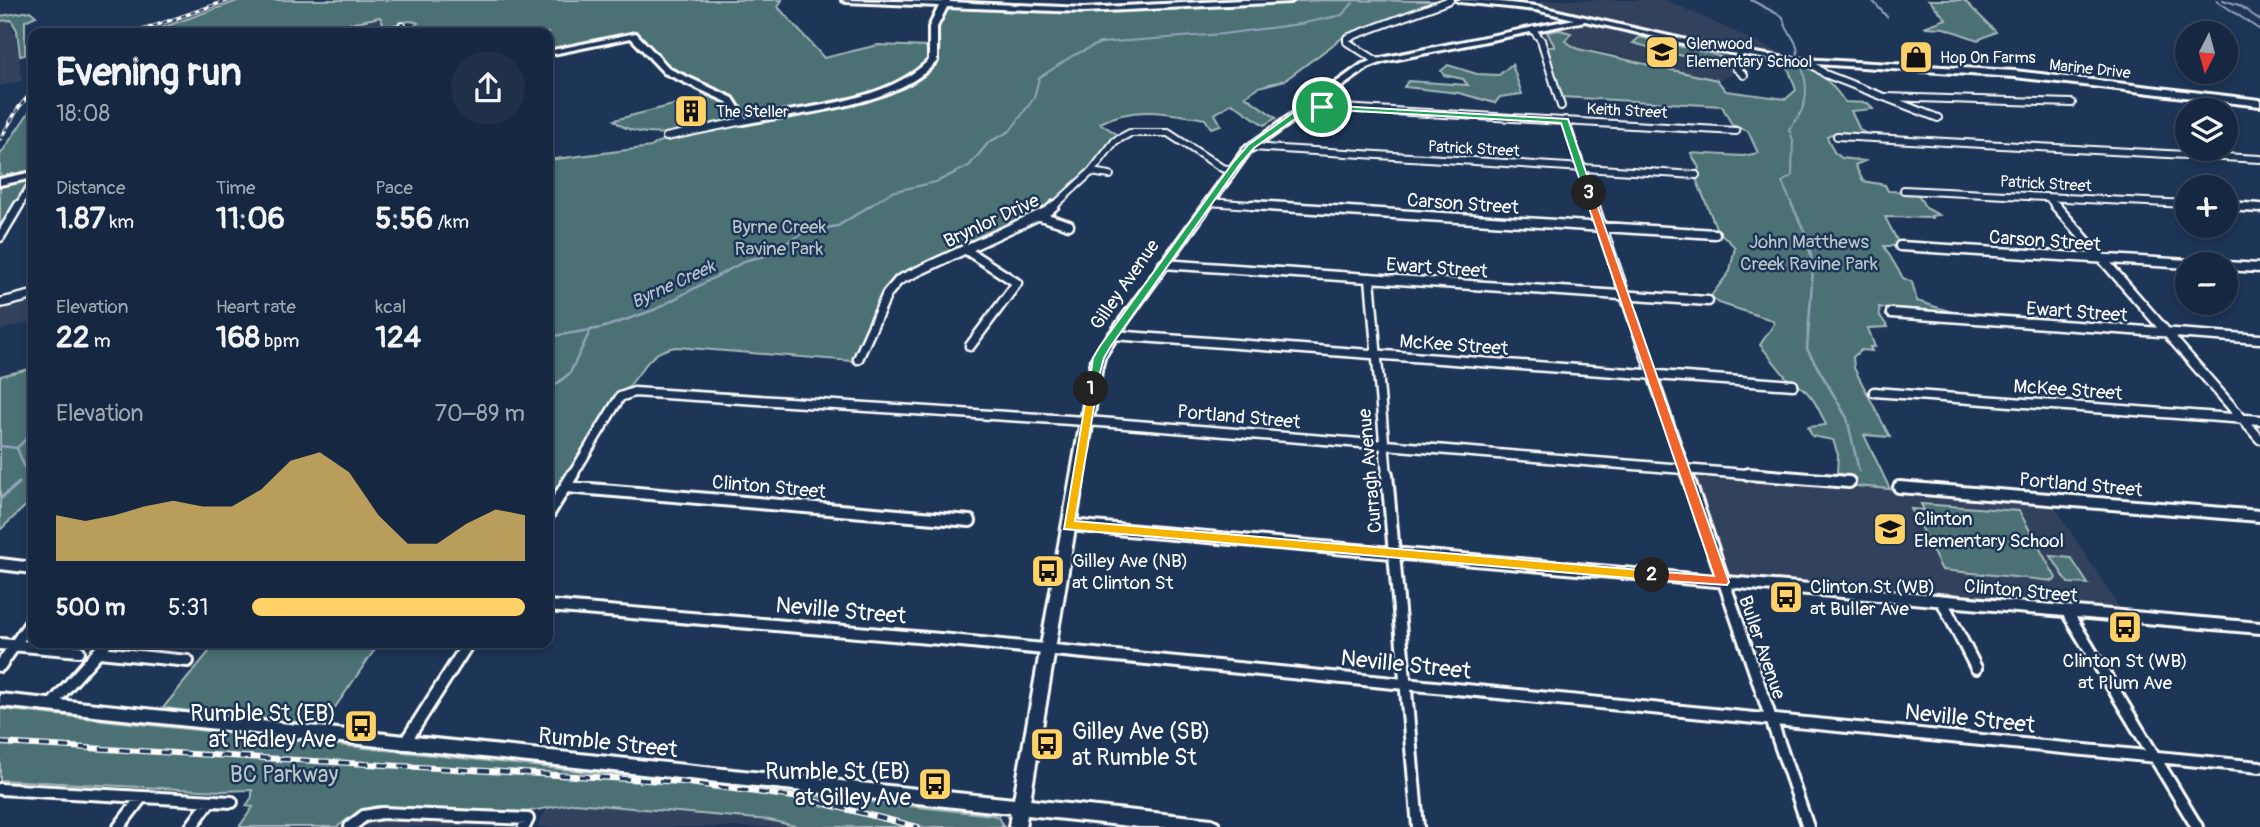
<!DOCTYPE html>
<html lang="en">
<head>
<meta charset="utf-8">
<style>
  body { margin:0; font-family:Pangolin,sans-serif; background:#1f3048; color:#f1f3f6; height:100vh; display:flex; flex-direction:column; font-size:26px; white-space:nowrap }
  * { box-sizing:border-box; margin:0 }
  p { font-size:23px; color:#9ea6b1 }
  .icon { flex:none; width:38px; height:38px; fill:none; stroke:currentColor; stroke-width:2; stroke-linecap:round; stroke-linejoin:round }
  .map { position:relative; flex:1; overflow:hidden }
  .drawer { position:absolute; left:28px; top:28px; width:525px; height:620px; display:flex; flex-direction:column; background:#162841; border-radius:14px; box-shadow:0 4px 10px #0003,0 0 0 2px #35445a }
  .drawer>* { flex:none }
  .needle { width:46px; rotate:186deg }
  .tools { position:absolute; left:2175px; top:21px; display:grid; gap:14px }
  .tools a { display:grid; place-items:center; width:63px; height:63px; border-radius:50%; background:#162841; box-shadow:0 4px 10px #0003,0 0 0 2px #35445a; font-size:35px }
  .pin { position:absolute; display:grid; place-items:center; width:60px; height:60px; color:#fff; margin:-30px; border:4px solid #fff; border-radius:50%; box-shadow:0 2px 7px #0007 }
  .km { position:absolute; width:35px; height:35px; margin:-18px; border-radius:50%; background:#222; color:#fff; font-size:19px; line-height:35px; text-align:center }
  .round { display:grid; place-items:center; flex:none; width:74px; height:74px; border-radius:37px; background:#1f3048 }
  .headline { display:flex; align-items:center; justify-content:space-between; height:119px; padding:0 28px }
  h1 { font-size:38px; font-weight:800; line-height:52px }
  .figures { display:grid; grid-template-columns:repeat(3,1fr); gap:10px; height:119px; padding:7px 28px }
  .figures div { display:grid; align-content:center }
  .figures b { font-size:30px; font-weight:800 }
  .figures small { font-size:19px; font-weight:400 }
  .figures p { font-size:19px }
  .chart { height:196px; padding:14px 28px }
  .chart p { display:flex; justify-content:space-between }
  .chart svg { width:100%; height:126px; margin-top:7px; fill:#ffd166; opacity:.7 }
  ul { padding:0 28px; list-style:none; font-size:23px }
  li { display:grid; grid-template-columns:112px 84px 1fr; align-items:center; height:52px }
  li i { height:18px; border-radius:9px; background:#ffd166 }
  .map>svg:first-child { display:block }
</style>
</head>
<body>
<div class="map">
<svg width="2260" height="827" viewBox="0 0 2260 827">
  <rect width="100%" height="100%" fill="#1d3557"/>
  <filter id="ink" filterUnits="userSpaceOnUse"><feTurbulence type="fractalNoise" baseFrequency=".0143" numOctaves="2"/><feDisplacementMap in="SourceGraphic" scale="14" xChannelSelector="R" yChannelSelector="G"/><feConvolveMatrix kernelMatrix="1 2 1 2 8 2 1 2 1" color-interpolation-filters="sRGB"/></filter>
  <g filter="url(#ink)">
    <path fill="#31425c" d="M1543,0H1666L1791,58L1712,45L1538,6Z
      M380,17L394,33H305Z
      M9,21L15,33L22,81L0,86V22Z
      M1589,22L1730,53L1734,56L1732,75L1717,80L1595,50L1547,47L1544,30Z
      M33,298V321L0,330V307Z
      M1703,474L2052,503L2123,613L1739,579L1726,571L1694,481L1695,476Z
      M575,803L769,820L799,827H537L546,810Z
      M381,819L430,821L500,827H360L369,820Z"/>
    <path fill="#4c7174" stroke="#a6b8ba" stroke-width="2" d="M240,0H782L778,7L824,58L878,45L929,47V57C912,95 792,111 752,116L746,114L729,94L674,71L634,32L548,51V33H405L418,23C406,17 396,28 384,25L380,17L305,33H147Z
      M1323,0L1443,1L1345,36L1285,80L1259,87L1245,96L1276,118L1264,125L1232,103L1215,114L1221,125L1211,128L1205,119C1167,113 1136,105 1100,123L1118,135L1087,171L1051,205L1023,221L907,272L885,288L852,361L676,347C649,351 645,368 629,386C626,390 620,393 616,397L548,505V160L651,147L658,142L904,88C917,82 933,73 938,59C944,43 929,16 953,8L1076,12Z
      M1929,0H1964L1996,32L1978,40L1944,28L1924,27L1946,19Z
      M30,11L36,16L25,21V55L20,56L17,30L11,20L0,21V16Z
      M1560,30L1571,33L1565,41L1578,49L1717,80L1726,91L1786,99L1796,90L1786,62C1815,66 1828,78 1845,102L1868,103L1873,109L1851,111L1860,130L1869,135L1831,134L1827,137L1834,152L1842,158L1865,161L1855,165L1863,181L1885,185L1888,191L1916,192L1926,208L1939,215L1931,216L1932,218L1885,217L1900,246H1884L1903,278L1912,282L1917,301L1952,312L1899,311L1879,307L1880,316L1888,327L1868,328L1875,347H1870L1872,351L1861,350L1853,357L1854,368L1890,437L1864,435L1890,489L1856,486L1851,478L1837,473L1838,455L1833,440L1812,436L1808,427L1826,425C1819,409 1809,386 1790,382L1760,345L1774,324L1772,320L1719,303L1711,296L1730,271L1735,247L1717,230L1695,176L1699,168L1691,153L1743,156L1758,153L1748,131L1732,125L1722,106L1561,97L1547,47H1555L1547,32Z
      M1640,37L1713,54L1721,57L1713,64L1633,43Z
      M1512,64L1522,94L1500,97L1495,103L1459,93L1404,87L1408,81L1468,85L1463,79L1444,75L1441,71L1448,65L1477,74L1499,75Z
      M712,95L725,102L733,119C704,131 638,144 614,120Z
      M33,106V174L0,178V155Z
      M27,180V183L0,227V185Z
      M33,368V499L0,530V376Z
      M1921,504L2019,511L2056,578L2054,581L1942,570L1911,509L1924,510Z
      M2051,556L2071,558L2088,584L2068,583Z
      M217,642H380L323,725L163,708Z
      M0,709L993,815L998,817L1004,827H799L769,820L575,803L520,813L377,806L360,810L337,827H239L253,807L246,806L252,797V790L221,791L0,780Z"/>
    <g fill="none" stroke-linecap="round" stroke-linejoin="round">
      <path stroke="#92a4bb" stroke-width="2" d="M1751,0L1783,17C1785,33 1798,37 1798,56
        M1872,0L1887,17
        M2216,0L2260,30
        M2223,0L2239,5L2260,20
        M868,207L891,192L936,182L969,166L989,142L1010,131L1034,98L1039,78L1072,56L1100,43L1223,34L1300,24L1342,15L1353,3
        M1793,207L1782,182L1792,176L1793,140L1789,129C1806,111 1810,92 1802,68"/>
      <path stroke="#92a4bb" stroke-width="2.5" d="M1792,205L1808,239L1813,269L1807,349L1847,418L1859,471
        M548,337L602,328L654,310L747,260L765,256L806,231L838,226L871,205
        M548,391L570,373L591,329
        M0,446L17,448L33,432
        M17,448L26,471"/>
      <path stroke="#92a4bb" stroke-width="3.5" d="M0,499L19,483"/>
      <g stroke="#fff" stroke-width="10">
        <path id="street-far2" d="M1533,30L1541,40L1561,106
          M399,33L402,26
          M1740,53L1736,68L1744,75
          M1377,61L1347,42V38L1450,0
          M1809,62L1825,74L1938,118
          M1886,97L2072,103
          M1308,106L1736,131
          M1565,120L1595,207
          M1837,136L2260,159
          M666,137L743,121
          M1251,147L1696,175
          M1091,172L1110,175
          M1904,190L2188,204
          M2049,198L2056,207
          M1208,202L1280,207
          M2226,206L2235,207
          M18,207L33,182
          M1053,207L1091,172L1115,141L1130,133H1168L1222,168L1231,170"/>
      </g>
      <g stroke="#fff" stroke-width="13">
        <path id="street-far1" d="M1252,205L1715,234
          M1594,205L1687,476
          M2055,205L2260,439
          M2226,206L2260,208
          M1040,216L1069,225
          M0,237L19,205
          M1900,246L2188,264
          M966,250L1017,283L970,346
          M1163,264L1708,301
          M2226,266L2260,268
          M1370,278L1387,476
          M0,303L33,295
          M1891,313L2260,339
          M1113,335L1793,385
          M858,359L887,294L899,280L1048,211L1055,205
          M1874,392L2260,420
          M572,476L620,397L634,392L1100,422L1770,476"/>
      </g>
      <g stroke="#fff" stroke-width="16">
        <path id="street" d="M1387,474L1418,827
          M1687,474L1808,827
          M1748,474L1849,482
          M566,487L970,521
          M1899,487L2260,516
          M548,515L573,474
          M1069,525L2260,628
          M0,564L33,568
          M1942,601L1976,668
          M548,606L940,639L2260,767
          M2067,612L2197,827
          M0,644L79,651
          M99,652L188,661
          M0,666L33,619
          M51,705L107,642
          M404,744L469,642
          M0,789L232,802
          M119,827L141,798
          M191,827L210,801
          M350,827L364,816L382,813L528,819L524,827"/>
      </g>
      <g stroke="#fff" stroke-width="6">
        <path id="secondary" d="M842,0L941,2L950,0L949,2L1084,8L1243,0H1294L1290,2L1084,12L947,7L937,27V61C898,106 800,113 743,124L740,123L727,102L664,73L631,38L548,55V51L636,33L670,69L733,98L746,118C803,107 886,103 929,60V27L939,6L846,2Z
          M1456,0H1482L1536,6L1713,46L1785,58L2015,71L2260,100V106L2015,77L1785,62L1713,50L1585,21L1383,62L1368,68L1250,152L1118,336L1104,358L1101,371L1030,800L1212,819L1218,822L1220,827H1139L1027,815L1025,827H1009L1011,813L0,706V694L1014,799L1092,358L1244,148L1362,64L1381,58L1574,19L1536,10L1460,2Z
          M33,172V178L0,185V179Z"/>
      </g>
      <use href="#street-far2" stroke="#1d3557" stroke-width="6"/>
      <use href="#street-far1" stroke="#1d3557" stroke-width="8"/>
      <use href="#street" stroke="#1d3557" stroke-width="10"/>
      <use href="#secondary" fill="#1d3557" fill-rule="evenodd"/>
      <g stroke="#fff" stroke-width="3.5">
        <path id="rail-far1" d="M134,33L229,0
          M0,139L19,107L33,91"/>
      </g>
      <g stroke="#fff" stroke-width="6">
        <path id="rail" d="M0,743L681,782L801,798L918,827"/>
      </g>
      <use href="#rail-far1" stroke="#1d3557" stroke-width="2" stroke-dasharray="5" stroke-linecap="butt"/>
      <use href="#rail" stroke="#1d3557" stroke-width="3.5" stroke-dasharray="10" stroke-linecap="butt"/>
    </g>
  </g>
  <path fill="#22a559" stroke="#fff" stroke-width="2" d="M1305,104L1327,107L1309,109L1254,148L1240,164L1111,346L1104,358L1095,391H1088L1093,358L1100,346L1234,161L1248,145Z"/>
  <path fill="#f5b400" stroke="#fff" stroke-width="2" d="M1088,386L1097,389L1075,521L1652,571L1659,575L1652,580L1064,529Z"/>
  <path fill="#f0652b" stroke="#fff" stroke-width="2" d="M1589,190L1593,193L1729,582L1727,585L1652,580L1646,575L1652,571L1714,576L1584,193Z"/>
  <path fill="#22a559" stroke="#fff" stroke-width="2" d="M1320,105L1568,119L1593,193L1589,195L1584,193L1561,123L1322,109Z"/>
  <defs>
    <g id="school-square" transform="scale(1.75)"><rect x="-9" y="-9" width="18" height="18" rx="4" fill="#ffd166" stroke="#1d3557"/><path d="M0-5L7-2L0 1L-7-2ZM-4 1L0 2.5L4 1V4Q0 6-4 4Z" fill="#111"/></g>
    <g id="shop-square" transform="scale(1.75)"><rect x="-9" y="-9" width="18" height="18" rx="4" fill="#ffd166" stroke="#1d3557"/><path d="M-5-2.5h2.3a2.7 3.5 0 0 1 5.4 0H5L5.5 6h-11ZM-1.5-2.5h3a1.5 2.3 0 0 0-3 0Z" fill="#111"/></g>
    <g id="building-square" transform="scale(1.75)"><rect x="-9" y="-9" width="18" height="18" rx="4" fill="#ffd166" stroke="#1d3557"/><path d="M-4-6H4V6H1V3H-1V6H-4ZM-2.5-4.3h1.7v1.8h-1.7ZM.8-4.3h1.7v1.8H.8ZM-2.5-1h1.7V.8h-1.7ZM.8-1h1.7V.8H.8Z" fill="#111"/></g>
    <g id="bus-square" transform="scale(1.75)"><rect x="-9" y="-9" width="18" height="18" rx="4" fill="#ffd166" stroke="#1d3557"/><path d="M-5-6H5V4H4V6H2V4H-2V6H-4V4H-5ZM-3.5-4V0h7V-4ZM-3.5 1.2v1.5H-2V1.2ZM2 1.2v1.5H3.5V1.2Z" fill="#111"/></g>
  </defs>
  <g fill-rule="evenodd">
    <use href="#school-square" x="1662" y="52"/>
    <use href="#shop-square" x="1916" y="57"/>
    <use href="#building-square" x="691" y="111"/>
    <use href="#school-square" x="1890" y="529"/>
    <use href="#bus-square" x="1048" y="571"/>
    <use href="#bus-square" x="1786" y="597"/>
    <use href="#bus-square" x="2125" y="627"/>
    <use href="#bus-square" x="361" y="726"/>
    <use href="#bus-square" x="1047" y="744"/>
    <use href="#bus-square" x="935" y="784"/>
  </g>
  <g text-anchor="middle" stroke-width="5" stroke-linejoin="round" paint-order="stroke">
    <g font-size="16" fill="#fff" stroke="#1d3557" text-anchor="start">
      <text x="1686" y="49">Glenwood<tspan x="1686" dy="18">Elementary School</tspan></text>
      <text x="1940" y="63">Hop On Farms</text>
      <text x="716" y="117">The Steller</text>
    </g>
    <g font-size="16" fill="#fff" stroke="#1d3557">
      <text transform="translate(2090 68) rotate(6)" y="6">Marine Drive</text>
      <text transform="translate(1627 110) rotate(3)" y="6">Keith Street</text>
      <text transform="translate(1474 148) rotate(3)" y="6">Patrick Street</text>
      <text transform="translate(2046 183) rotate(3)" y="6">Patrick Street</text>
    </g>
    <g font-size="18" font-style="italic" fill="#b6c3d2" stroke="#1d3557">
      <text transform="translate(673 284) rotate(-25)" y="6">Byrne Creek</text>
    </g>
    <g font-size="19" fill="#fff" stroke="#1d3557">
      <text transform="translate(1463 203) rotate(4)" y="7">Carson Street</text>
      <text transform="translate(991 220) rotate(-25)" y="7">Brynlor Drive</text>
      <text transform="translate(2045 240) rotate(4)" y="7">Carson Street</text>
      <text transform="translate(1437 267) rotate(4)" y="7">Ewart Street</text>
      <text transform="translate(1124 284) rotate(-55)" y="7">Gilley Avenue</text>
      <text transform="translate(2077 311) rotate(4)" y="7">Ewart Street</text>
      <text transform="translate(1454 344) rotate(4)" y="7">McKee Street</text>
      <text transform="translate(2068 389) rotate(4)" y="7">McKee Street</text>
      <text transform="translate(1239 416) rotate(5)" y="7">Portland Street</text>
      <text transform="translate(1369 471) rotate(-95)" y="7">Curragh Avenue</text>
      <text transform="translate(2081 484) rotate(5)" y="7">Portland Street</text>
      <text transform="translate(769 486) rotate(5)" y="7">Clinton Street</text>
      <text transform="translate(2021 590) rotate(5)" y="7">Clinton Street</text>
      <text transform="translate(1763 647) rotate(71)" y="7">Buller Avenue</text>
    </g>
    <g font-size="19" fill="#b7c6c7" stroke="#1d3557">
      <text x="779" y="233">Byrne Creek<tspan x="779" dy="22">Ravine Park</tspan></text>
      <text x="1809" y="248">John Matthews<tspan x="1809" dy="22">Creek Ravine Park</tspan></text>
    </g>
    <g font-size="19" fill="#fff" stroke="#1d3557" text-anchor="start">
      <text x="1914" y="525">Clinton<tspan x="1914" dy="22">Elementary School</tspan></text>
      <text x="1072" y="567">Gilley Ave (NB)<tspan x="1072" dy="22">at Clinton St</tspan></text>
      <text x="1810" y="593">Clinton St (WB)<tspan x="1810" dy="22">at Buller Ave</tspan></text>
      <text x="2125" y="667" text-anchor="middle">Clinton St (WB)<tspan x="2125" dy="22">at Plum Ave</tspan></text>
    </g>
    <g font-size="23" fill="#fff" stroke="#1d3557">
      <text transform="translate(841 610) rotate(5)" y="8">Neville Street</text>
      <text transform="translate(1406 664) rotate(6)" y="8">Neville Street</text>
      <text transform="translate(1970 718) rotate(6)" y="8">Neville Street</text>
      <text transform="translate(608 742) rotate(6)" y="8">Rumble Street</text>
    </g>
    <g font-size="23" fill="#fff" stroke="#1d3557" text-anchor="end">
      <text x="336" y="721">Rumble St (EB)<tspan x="336" dy="26">at Hedley Ave</tspan></text>
      <text x="1072" y="739" text-anchor="start">Gilley Ave (SB)<tspan x="1072" dy="26">at Rumble St</tspan></text>
      <text x="911" y="779">Rumble St (EB)<tspan x="911" dy="26">at Gilley Ave</tspan></text>
    </g>
    <g font-size="23" fill="#b7c6c7" stroke="#1d3557">
      <text x="284" y="782">BC Parkway</text>
    </g>
  </g>
</svg>
<div class="tools">
<a><svg class="needle" viewBox="-14 -14 28 28"><path d="M0-13l5 13h-10z" fill="#e53935"/><path d="M0 13l5-13h-10z" fill="#9ea6b1"/></svg></a>
<a><svg class="icon" aria-label="layers" viewBox="0 0 24 24"><path d="M12 4l9 5-9 5-9-5zM3 14l9 5 9-5"/></svg></a>
<a>+</a>
<a>−</a>
</div>
<div class="pin" style="left:1322px;top:107px;background:#1e9e55"><svg class="icon" aria-label="arrive" viewBox="0 0 24 24"><path d="M6 21V4h12l-3 4 3 4H6"/></svg></div>
<b class="km" style="left:1091px;top:389px">1</b>
<b class="km" style="left:1652px;top:575px">2</b>
<b class="km" style="left:1589px;top:193px">3</b>
<section class="drawer">
<div class="headline"><div><h1>Evening run</h1><p>18:08</p></div><a class="round"><svg class="icon" aria-label="share" viewBox="0 0 24 24"><path d="M12 15V3M7 8l5-5 5 5M5 13v7h14v-7"/></svg></a></div>
<div class="figures">
<div><p>Distance</p><b>1.87<small> km</small></b></div>
<div><p>Time</p><b>11:06</b></div>
<div><p>Pace</p><b>5:56<small> /km</small></b></div>
</div>
<div class="figures">
<div><p>Elevation</p><b>22<small> m</small></b></div>
<div><p>Heart rate</p><b>168<small> bpm</small></b></div>
<div><p>kcal</p><b>124</b></div>
</div>
<div class="chart"><p><span>Elevation</span>70–89 m</p>
<svg viewBox="0 0 160 44" preserveAspectRatio="none"><path d="M0 44V28L10 30L20 28L30 25L40 23L50 25L60 25L70 19L80 9L90 6L100 13L110 28L120 38L130 38L140 31L150 26L160 28V44z"/></svg>
</div>
<ul>
<li><b>500 m</b>5:31<i style="width:100%"></i></li>
</ul>
</section>
</div>
</body>
</html>
